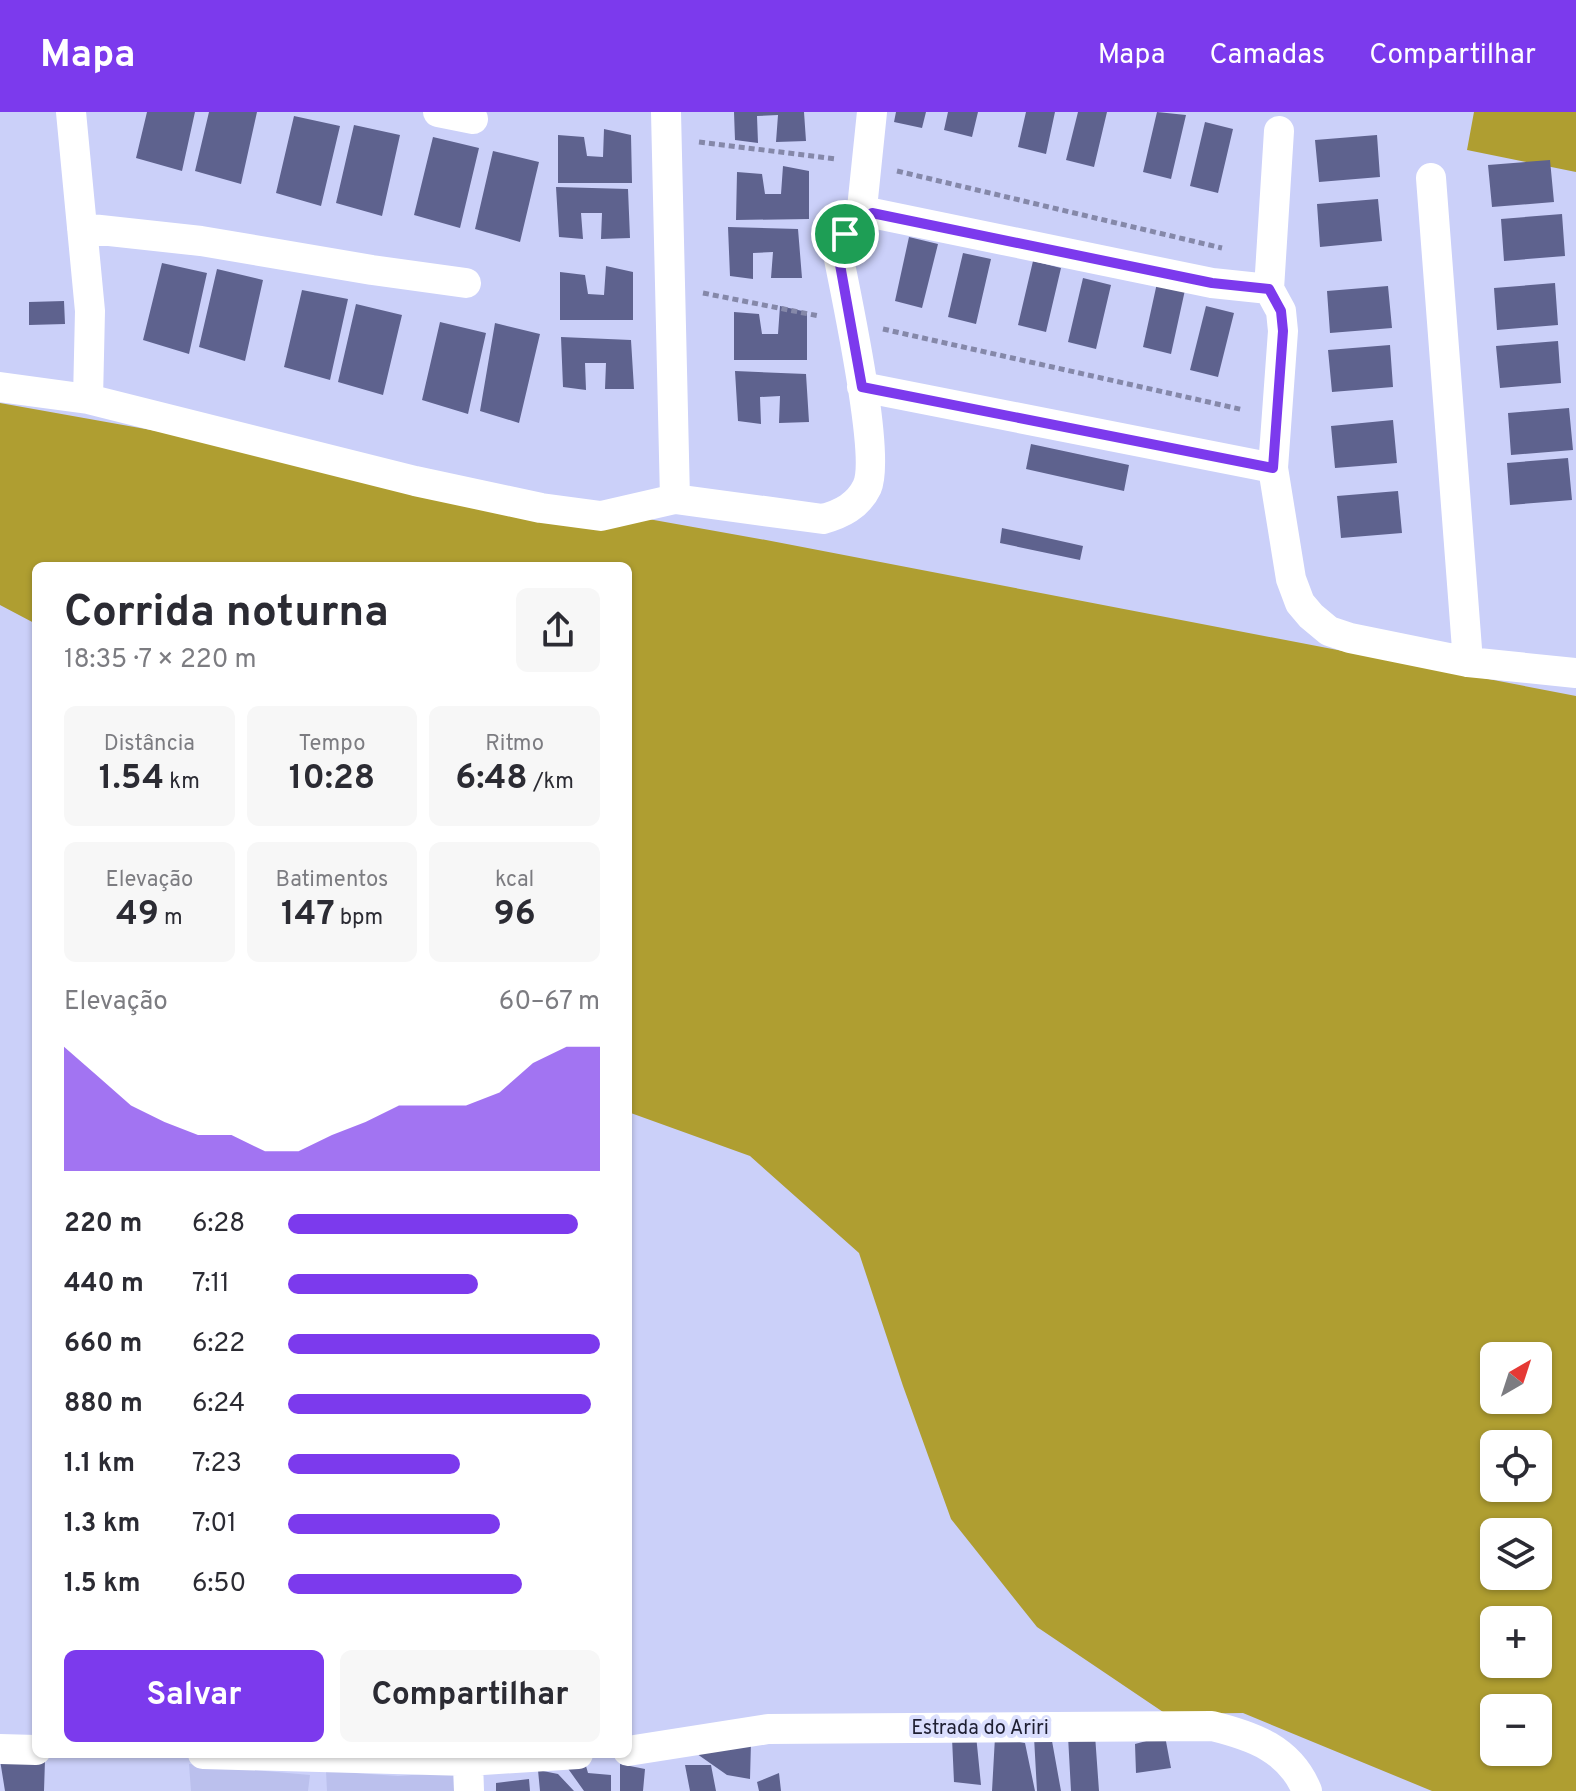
<!DOCTYPE html>
<html lang="pt">
<head>
<meta charset="utf-8">
<style>
  body { margin:0; font-family:Overpass,sans-serif; background:#f7f7f7; color:#2b2b33; height:100vh; display:flex; flex-direction:column; font-size:30px; white-space:nowrap }
  * { box-sizing:border-box; margin:0 }
  p { font-size:26px; color:#7c7c81 }
  .icon { flex:none; width:44px; height:44px; fill:none; stroke:currentColor; stroke-width:2; stroke-linecap:round; stroke-linejoin:round }
  .map { position:relative; flex:1; overflow:hidden }
  .side { position:absolute; left:32px; top:450px; width:600px; height:1196px; display:flex; flex-direction:column; background:#fff; border-radius:12px; box-shadow:0 2px 6px #0004 }
  .side>* { flex:none }
  .needle { width:52px; rotate:39deg }
  .tools { position:absolute; left:1480px; top:1230px; display:grid; gap:16px }
  .tools a { display:grid; place-items:center; width:72px; height:72px; border-radius:12px; background:#fff; box-shadow:0 2px 6px #0004; font-size:40px }
  .pin { position:absolute; display:grid; place-items:center; width:68px; height:68px; color:#fff; margin:-34px; border:4px solid #fff; border-radius:50%; box-shadow:0 2px 8px #0007 }
  .round { display:grid; place-items:center; flex:none; width:84px; height:84px; border-radius:12px; background:#f7f7f7 }
  .overview { display:flex; align-items:center; justify-content:space-between; height:136px; padding:0 32px }
  h1 { font-size:44px; font-weight:700; line-height:60px }
  .stats { display:grid; grid-template-columns:repeat(3,1fr); gap:12px; height:136px; padding:8px 32px }
  .stats div { display:grid; align-content:center; border-radius:12px; background:#f7f7f7; text-align:center }
  .stats b { font-size:34px; font-weight:700 }
  .stats small { font-size:22px; font-weight:400 }
  .stats p { font-size:22px }
  .chart { height:224px; padding:16px 32px }
  .chart p { display:flex; justify-content:space-between }
  .chart svg { width:100%; height:144px; margin-top:8px; fill:#7c3aed; opacity:.7 }
  .primary-button { display:flex; gap:16px; margin-top:auto; padding:16px 32px }
  .primary-button a { flex:1; height:92px; border-radius:12px; background:#7c3aed; color:#fff; font-size:32px; font-weight:700; line-height:92px; text-align:center }
  .primary-button a+a { background:#f7f7f7; color:#2b2b33 }
  ul { padding:0 32px; list-style:none; font-size:26px }
  li { display:grid; grid-template-columns:128px 96px 1fr; align-items:center; height:60px }
  li i { height:20px; border-radius:10px; background:#7c3aed }
  header { display:flex; align-items:center; gap:48px; box-sizing:border-box; height:112px; padding:0 40px; background:#7c3aed; color:#fff }
  header strong { font-size:38px }
  nav { display:flex; gap:44px; margin-inline-start:auto; font-size:28px }
  .map>svg:first-child { display:block }
</style>
</head>
<body>
<header>
<strong>Mapa</strong>
<nav><a>Mapa</a><a>Camadas</a><a>Compartilhar</a></nav>
</header>
<div class="map">
<svg width="1576" height="1679" viewBox="0 0 1576 1679">
  <rect width="100%" height="100%" fill="#cbd0f9"/>
  <path fill="#bbc0ed" d="M189,1652L310,1663L308,1679H191Z
    M326,1659L398,1664L453,1660L454,1679H327Z"/>
  <path fill="#af9e31" fill-rule="evenodd" d="M1474,0H1576V60L1467,38Z
    M0,291L766,428L1576,584V1679H1432L1243,1601L1166,1602L1037,1515L951,1407L903,1274L859,1141L750,1044L628,1000V454H36V512L0,493ZM1494,1244H1538V1288H1494ZM1494,1332H1538V1376H1494ZM1494,1420H1538V1464H1494ZM1494,1508H1538V1552H1494ZM1494,1596H1538V1640H1494Z"/>
  <path fill="#5e628e" d="M147,0H195L182,59L136,46Z
    M209,0H257L241,72L195,59Z
    M734,0H804L806,29L776,30L778,3L757,4L758,31L735,28Z
    M896,0H926L922,16L894,10Z
    M948,0H978L972,25L944,18Z
    M1026,0H1055L1046,42L1018,35Z
    M1078,0H1107L1094,55L1066,48Z
    M1157,0L1186,3L1171,67L1143,60Z
    M294,4L340,14L321,94L276,81Z
    M1205,10L1233,17L1218,81L1190,74Z
    M354,13L400,23L382,104L336,91Z
    M604,17L631,23L632,71H558V23L584,25L587,44L603,45Z
    M1377,23L1380,65L1319,70L1315,28Z
    M433,25L479,36L460,116L414,103Z
    M493,39L539,50L520,130L475,117Z
    M1550,48L1554,90L1492,95L1488,53Z
    M783,54L809,59V107L736,108L737,60L762,62L765,82H781Z
    M556,75L628,77L630,126L601,127L602,101H581L583,127L559,125Z
    M1378,87L1382,129L1320,135L1317,92Z
    M1562,102L1565,144L1504,149L1501,107Z
    M728,115L798,117L802,166H771L773,140L753,141V167L730,164Z
    M909,125L938,132L922,196L895,189Z
    M963,141L991,147L976,212L948,205Z
    M1033,149L1061,156L1046,220L1018,213Z
    M162,151L207,161L189,242L143,228Z
    M606,154L633,160V208H560V160L585,163L588,182L604,183Z
    M217,157L263,168L245,249L199,235Z
    M1083,166L1111,173L1096,237L1068,230Z
    M1157,171L1185,178L1171,242L1143,235Z
    M1555,171L1558,213L1497,218L1494,176Z
    M1388,174L1392,216L1330,221L1327,179Z
    M302,178L348,187L330,268L284,255Z
    M64,189L65,212L29,213V190Z
    M356,192L402,203L383,283L338,270Z
    M780,194L807,200V248H734V200L759,202L762,222H778Z
    M1206,194L1234,201L1218,265L1190,258Z
    M440,210L486,221L468,302L422,288Z
    M495,211L540,222L519,311L480,299Z
    M561,225L631,228L634,277H605L606,251H585L586,278L563,275Z
    M1558,229L1561,271L1500,276L1496,234Z
    M1390,233L1393,275L1332,280L1328,238Z
    M735,259L806,262L809,310L779,311L780,284L760,285L761,312L738,309Z
    M1569,296L1573,338L1511,343L1508,301Z
    M1393,308L1397,351L1335,356L1331,314Z
    M1031,332L1129,353L1124,379L1026,357Z
    M1568,346L1572,388L1510,393L1507,351Z
    M1398,379L1402,421L1341,426L1337,384Z
    M1002,416L1083,434L1080,448L1000,431Z
    M976,1623L981,1673L954,1670L952,1626Z
    M1095,1623L1099,1679H1071L1068,1624Z
    M1165,1624L1171,1656L1136,1661L1135,1632Z
    M995,1625L1025,1631L1035,1679H992Z
    M1034,1625L1052,1629L1061,1679H1037Z
    M751,1630L750,1667L727,1663L690,1637Z
    M0,1648H45L44,1679H5Z
    M564,1651L586,1654L588,1661L611,1663V1679H584Z
    M620,1652L645,1657L643,1679H620Z
    M685,1653H711L716,1679H690Z
    M538,1658L558,1662L574,1679H540Z
    M779,1661L781,1679H759L757,1670Z
    M529,1667L530,1679H496V1671Z"/>
  <g fill="none" stroke-linecap="round" stroke-linejoin="round">
    <path stroke="#8588a9" stroke-width="5" stroke-dasharray="6 4" stroke-linecap="butt" d="M699,30L836,47
      M897,59L1222,136
      M703,181L819,204
      M883,217L1244,298"/>
    <path stroke="#fff" stroke-width="30" d="M71,0L90,199L88,287
      M438,0L473,7
      M666,0L675,387L823,407C841,402 858,394 867,375C881,345 847,188 839,147C843,123 849,111 872,101L1212,171L1269,177L1281,199L1283,219L1273,356L1291,467L1300,491L1311,504L1329,519L1350,526L1468,550L1576,561
      M1431,66L1468,550
      M861,106L872,0
      M82,116L201,129L372,158L466,171
      M1269,177L1279,19
      M0,275L88,287L415,369L541,396L601,404L675,387
      M862,275L1273,356
      M0,1637L36,1638
      M628,1639L768,1617L1212,1614C1253,1624 1290,1637 1307,1679
      M203,1642L468,1649L578,1642
      M468,1649L469,1679"/>
  </g>
  <g fill="none" stroke-linecap="round" stroke-linejoin="round">
    <g stroke="#fff" stroke-width="16">
      <path id="route" d="M872,101L1212,171L1269,177L1281,199L1283,219L1273,356L862,275L839,147C842,123 849,111 872,101Z"/>
    </g>
    <use href="#route" stroke="#7c3aed" stroke-width="10"/>
  </g>
  <g text-anchor="middle" stroke-width="8" stroke-linejoin="round" paint-order="stroke">
    <g font-size="20" fill="#1e1f32" stroke="#dadefd">
      <text x="980" y="1622">Estrada do Ariri</text>
    </g>
  </g>
</svg>
<div class="tools">
<a><svg class="needle" viewBox="-14 -14 28 28"><path d="M0-13l5 13h-10z" fill="#e53935"/><path d="M0 13l5-13h-10z" fill="#7c7c81"/></svg></a>
<a><svg class="icon" aria-label="locate" viewBox="0 0 24 24"><circle cx="12" cy="12" r="6"/><path d="M12 2v4M12 18v4M2 12h4M18 12h4"/></svg></a>
<a><svg class="icon" aria-label="layers" viewBox="0 0 24 24"><path d="M12 4l9 5-9 5-9-5zM3 14l9 5 9-5"/></svg></a>
<a>+</a>
<a>−</a>
</div>
<div class="pin" style="left:845px;top:122px;background:#1e9e55"><svg class="icon" aria-label="arrive" viewBox="0 0 24 24"><path d="M6 21V4h12l-3 4 3 4H6"/></svg></div>
<section class="side">
<div class="overview"><div><h1>Corrida noturna</h1><p>18:35 · 7 × 220 m</p></div><a class="round"><svg class="icon" aria-label="share" viewBox="0 0 24 24"><path d="M12 15V3M7 8l5-5 5 5M5 13v7h14v-7"/></svg></a></div>
<div class="stats">
<div><p>Distância</p><b>1.54<small> km</small></b></div>
<div><p>Tempo</p><b>10:28</b></div>
<div><p>Ritmo</p><b>6:48<small> /km</small></b></div>
</div>
<div class="stats">
<div><p>Elevação</p><b>49<small> m</small></b></div>
<div><p>Batimentos</p><b>147<small> bpm</small></b></div>
<div><p>kcal</p><b>96</b></div>
</div>
<div class="chart"><p><span>Elevação</span>60–67 m</p>
<svg viewBox="0 0 160 44" preserveAspectRatio="none"><path d="M0 44V6L10 15L20 24L30 29L40 33L50 33L60 38L70 38L80 33L90 29L100 24L110 24L120 24L130 20L140 11L150 6L160 6V44z"/></svg>
</div>
<ul>
<li><b>220 m</b>6:28<i style="width:93%"></i></li>
<li><b>440 m</b>7:11<i style="width:61%"></i></li>
<li><b>660 m</b>6:22<i style="width:100%"></i></li>
<li><b>880 m</b>6:24<i style="width:97%"></i></li>
<li><b>1.1 km</b>7:23<i style="width:55%"></i></li>
<li><b>1.3 km</b>7:01<i style="width:68%"></i></li>
<li><b>1.5 km</b>6:50<i style="width:75%"></i></li>
</ul>
<div class="primary-button"><a>Salvar</a><a>Compartilhar</a></div>
</section>
</div>
</body>
</html>
